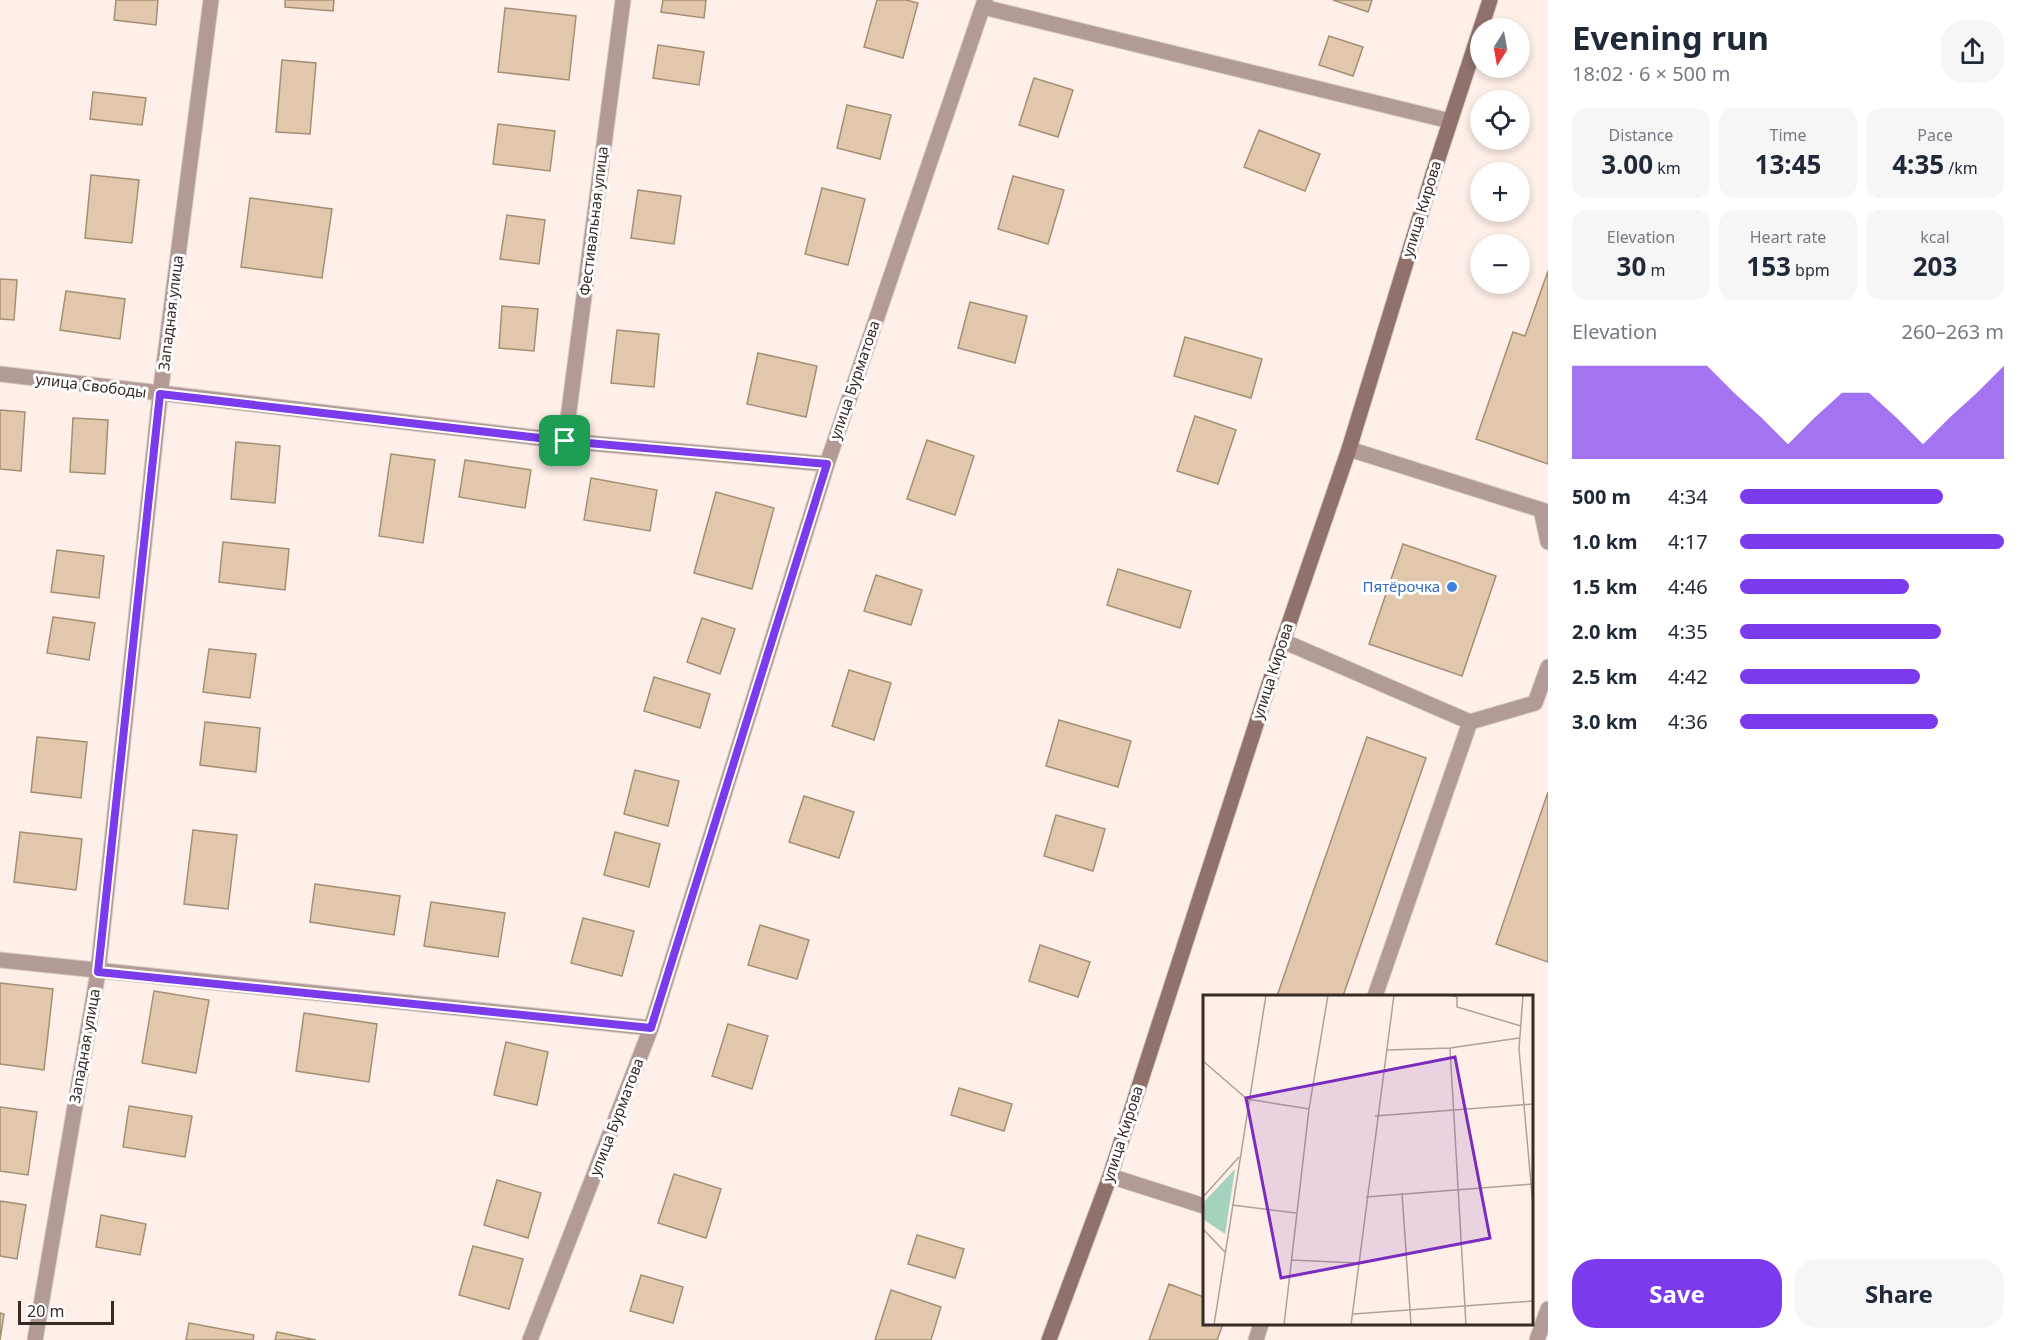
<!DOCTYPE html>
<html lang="en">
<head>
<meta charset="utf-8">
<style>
  body { margin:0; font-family:"Noto Sans",sans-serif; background:#f6f6f7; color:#1f2937; height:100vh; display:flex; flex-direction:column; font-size:22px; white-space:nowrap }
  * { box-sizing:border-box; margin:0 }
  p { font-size:20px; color:#747a83 }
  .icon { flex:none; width:33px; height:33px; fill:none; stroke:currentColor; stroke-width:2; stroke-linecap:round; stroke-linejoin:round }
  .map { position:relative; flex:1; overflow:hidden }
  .side { display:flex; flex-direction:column; background:#fff; width:480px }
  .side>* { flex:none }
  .needle { width:39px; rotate:191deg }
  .fabs { position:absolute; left:1470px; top:18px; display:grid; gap:12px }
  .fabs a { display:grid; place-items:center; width:60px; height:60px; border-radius:50%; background:#fff; box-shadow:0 3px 9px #0003; font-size:30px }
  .scale { position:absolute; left:18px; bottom:15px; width:96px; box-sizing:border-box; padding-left:6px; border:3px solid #382a24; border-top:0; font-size:16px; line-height:21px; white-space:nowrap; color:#382a24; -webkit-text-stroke:4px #fff; paint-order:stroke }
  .pin { position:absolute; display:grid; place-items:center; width:51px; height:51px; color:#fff; margin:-26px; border-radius:12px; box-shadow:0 3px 9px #0006 }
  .round { display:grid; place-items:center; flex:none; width:63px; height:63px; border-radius:24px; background:#f6f6f7 }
  .overview { display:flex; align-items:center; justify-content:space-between; height:102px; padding:0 24px }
  h1 { font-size:33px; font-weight:700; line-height:45px }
  .figures { display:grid; grid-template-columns:repeat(3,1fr); gap:9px; height:102px; padding:6px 24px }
  .figures div { display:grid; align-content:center; border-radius:15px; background:#f6f6f7; text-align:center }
  .figures b { font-size:26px; font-weight:700 }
  .figures small { font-size:16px; font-weight:400 }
  .figures p { font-size:16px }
  .chart { height:168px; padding:12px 24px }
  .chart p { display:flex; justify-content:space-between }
  .chart svg { width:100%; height:108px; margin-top:6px; fill:#7c3aed; opacity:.7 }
  .action { display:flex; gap:12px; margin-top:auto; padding:12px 24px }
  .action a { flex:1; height:69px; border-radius:24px; background:#7c3aed; color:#fff; font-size:24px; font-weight:700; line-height:69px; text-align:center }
  .action a+a { background:#f6f6f7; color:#1f2937 }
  ul { padding:0 24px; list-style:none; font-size:20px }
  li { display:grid; grid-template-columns:96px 72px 1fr; align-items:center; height:45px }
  li i { height:15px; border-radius:8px; background:#7c3aed }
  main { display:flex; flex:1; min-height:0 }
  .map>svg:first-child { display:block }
</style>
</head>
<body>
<main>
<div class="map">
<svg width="1548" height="1340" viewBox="0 0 1548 1340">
  <rect width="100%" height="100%" fill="#feefe8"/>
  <path fill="#e1c8ac" stroke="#a68e74" stroke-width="1.5" d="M116,0H158L156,25L114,20Z
    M285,0H334L333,11L285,7Z
    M663,0H706L704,18L661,12Z
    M877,0H906L918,3L903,58L864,47Z
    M1333,0H1372L1368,12Z
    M505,8L576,16L569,80L498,72Z
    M1329,36L1363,47L1353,76L1319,65Z
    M658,45L704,52L699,85L653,78Z
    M282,60L316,63L310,134L276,132Z
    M1034,78L1073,90L1058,137L1019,125Z
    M93,92L146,98L142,125L90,119Z
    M847,105L891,115L880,159L837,148Z
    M498,124L555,131L550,171L493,164Z
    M1259,130L1320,154L1305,191L1244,167Z
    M91,175L139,180L132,243L85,238Z
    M1013,176L1064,190L1048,244L998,229Z
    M822,188L865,199L848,265L805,254Z
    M638,190L681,196L674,244L631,238Z
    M250,198L332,209L322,278L241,267Z
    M507,215L545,220L539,264L500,259Z
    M1548,271V464L1476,439L1513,332L1525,336Z
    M0,279L17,280L14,320L0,319Z
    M66,291L125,299L120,339L60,330Z
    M970,302L1027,316L1015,363L958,348Z
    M502,306L538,309L534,351L499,348Z
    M617,330L659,334L654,387L611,383Z
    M1185,337L1262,359L1251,398L1174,376Z
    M758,353L817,366L806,417L747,404Z
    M0,410L25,412L21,471L0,469Z
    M1195,416L1236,430L1218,484L1177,471Z
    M73,418L108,420L105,474L70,472Z
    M927,440L974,456L955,515L907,499Z
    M236,442L280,446L275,503L231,499Z
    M391,454L435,460L423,543L379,536Z
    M465,460L531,470L525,508L459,497Z
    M591,478L657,490L650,531L584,520Z
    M716,492L774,508L752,589L694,573Z
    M223,542L289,549L285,590L219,582Z
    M1403,544L1496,576L1462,676L1369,644Z
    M57,550L104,556L99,598L51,592Z
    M1118,569L1191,591L1180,628L1107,605Z
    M876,575L922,590L911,625L864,611Z
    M53,617L95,623L89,660L47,653Z
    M702,618L735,629L720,674L687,662Z
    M209,649L256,654L250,698L203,692Z
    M849,670L891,683L874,740L832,726Z
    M654,677L710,694L700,728L644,711Z
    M1059,720L1131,741L1118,787L1046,766Z
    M205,722L260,728L256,772L200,765Z
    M37,737L87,742L81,798L31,792Z
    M1367,737L1426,758L1343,996H1277Z
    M635,770L679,781L668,826L624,814Z
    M1548,792V962L1496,944Z
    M804,796L854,812L839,858L789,842Z
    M1056,815L1105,829L1093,871L1044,856Z
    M193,830L237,835L228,909L184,904Z
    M20,832L82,839L76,890L14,882Z
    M615,832L660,844L649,887L604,875Z
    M315,884L400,896L394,935L310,922Z
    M431,902L505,913L498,957L424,946Z
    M583,918L634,931L622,976L571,963Z
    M760,925L809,940L797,979L748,965Z
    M1040,945L1090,962L1078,997L1029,981Z
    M0,983L53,989L44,1070L0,1064Z
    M154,991L209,1000L196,1073L142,1063Z
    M304,1013L377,1024L369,1082L296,1071Z
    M728,1024L768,1036L752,1089L712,1076Z
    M506,1042L548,1052L537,1105L494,1095Z
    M959,1088L1012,1104L1004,1131L951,1115Z
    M129,1106L192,1116L185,1157L123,1147Z
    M0,1107L37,1112L28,1175L0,1171Z
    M674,1174L721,1189L706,1238L658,1223Z
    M497,1180L541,1193L528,1238L484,1225Z
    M0,1201L26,1205L17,1259L0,1256Z
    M101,1215L146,1224L140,1255L96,1247Z
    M917,1235L964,1249L955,1278L908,1264Z
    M473,1246L523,1259L509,1309L459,1295Z
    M641,1275L683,1287L673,1323L630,1311Z
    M1169,1284L1204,1297V1324H1223L1217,1340H1149Z
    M891,1290L941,1307L931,1340H875Z
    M0,1313L4,1314L0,1340Z
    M189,1323L254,1335L253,1340H186Z
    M277,1332L316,1340H275Z"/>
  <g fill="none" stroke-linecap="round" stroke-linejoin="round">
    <g stroke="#daccc5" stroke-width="17">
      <path id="lane" d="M1541,510L1548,542
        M1283,641L1470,722L1375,996
        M1470,722L1535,703L1548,667
        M1256,1340L1261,1324"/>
    </g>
    <g stroke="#daccc5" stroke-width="17">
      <path id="street" d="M983,7L1450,121
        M0,374L565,441L827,464
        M565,441L623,0
        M1349,449L1548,512
        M0,960L651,1028
        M1110,1176L1204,1206
        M35,1340L98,972L160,395L211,0
        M530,1340L651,1028L827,464L985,0
        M1537,1340L1548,1309"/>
    </g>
    <g stroke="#daccc5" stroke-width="17">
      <path id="secondary" d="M1049,1340L1110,1176L1283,641L1349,449L1433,174L1490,0"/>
    </g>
    <use href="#lane" stroke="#b29b96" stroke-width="15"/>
    <use href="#street" stroke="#b29b96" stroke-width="15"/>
    <use href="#secondary" stroke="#91716b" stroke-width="15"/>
  </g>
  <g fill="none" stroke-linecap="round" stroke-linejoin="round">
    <g stroke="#fff" stroke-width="12">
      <path id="route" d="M160,394L565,441L827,464L651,1028L98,972Z"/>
    </g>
    <use href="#route" stroke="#7c3aed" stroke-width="8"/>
  </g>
  <circle fill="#3f7fe0" stroke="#fff" stroke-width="2" cx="1452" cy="587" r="6"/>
  <g text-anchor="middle" stroke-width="6" stroke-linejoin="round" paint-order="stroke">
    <g font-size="15" fill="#382a24" stroke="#fff">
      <text transform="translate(1422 209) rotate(-73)" y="5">улица Кирова</text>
      <text transform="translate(594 221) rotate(-83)" y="5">Фестивальная улица</text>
      <text transform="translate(171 313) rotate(-83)" y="5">Западная улица</text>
      <text transform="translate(855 380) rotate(-71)" y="5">улица Бурматова</text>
      <text transform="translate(91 386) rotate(7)" y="5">улица Свободы</text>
      <text transform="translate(1273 671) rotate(-72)" y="5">улица Кирова</text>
      <text transform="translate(85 1046) rotate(-80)" y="5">Западная улица</text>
      <text transform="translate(617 1117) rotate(-69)" y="5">улица Бурматова</text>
      <text transform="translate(1123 1134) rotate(-72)" y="5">улица Кирова</text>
    </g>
    <g font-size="15" fill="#366cbe" stroke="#fff" text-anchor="end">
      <text x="1440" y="592">Пятёрочка</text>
    </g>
  </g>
  <g transform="translate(1203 995)">
    <rect width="330" height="330" fill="#feefe8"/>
    <path d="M32,174L22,239L0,224V208Z" fill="#a4d2bc"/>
    <path fill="none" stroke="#afa09a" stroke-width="1.5" d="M246,0L254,2V12L318,31M320,0L316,54L330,211M247,53L263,330M184,55L247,53L316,43M0,66L44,104L106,114M172,121L330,109M199,198L208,330M0,202L36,162M163,202L330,189M29,210L93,218M0,234L22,257M88,265L154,268M150,319L330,306M11,330L63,0M81,330L106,114L125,0M148,330L191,0"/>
    <path fill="#7b2cbf" fill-opacity="0.15" stroke="#7b2cbf" stroke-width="3" d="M252,62L287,243L78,283L43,103Z"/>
    <rect width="330" height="330" fill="none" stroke="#382a24" stroke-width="3"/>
  </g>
</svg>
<div class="fabs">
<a><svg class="needle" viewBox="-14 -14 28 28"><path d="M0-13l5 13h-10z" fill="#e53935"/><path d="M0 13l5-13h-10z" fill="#747a83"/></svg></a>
<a><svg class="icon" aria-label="locate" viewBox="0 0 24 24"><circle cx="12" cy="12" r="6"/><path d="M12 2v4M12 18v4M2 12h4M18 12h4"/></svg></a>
<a>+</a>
<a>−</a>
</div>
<div class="scale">20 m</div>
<div class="pin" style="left:565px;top:441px;background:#1e9e55"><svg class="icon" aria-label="arrive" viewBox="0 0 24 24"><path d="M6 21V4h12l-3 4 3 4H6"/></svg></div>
</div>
<section class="side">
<div class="overview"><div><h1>Evening run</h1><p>18:02 · 6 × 500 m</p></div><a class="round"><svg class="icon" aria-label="share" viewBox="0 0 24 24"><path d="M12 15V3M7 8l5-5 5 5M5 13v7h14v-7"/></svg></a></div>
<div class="figures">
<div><p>Distance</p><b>3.00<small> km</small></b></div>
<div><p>Time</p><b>13:45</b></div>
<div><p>Pace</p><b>4:35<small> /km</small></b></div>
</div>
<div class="figures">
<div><p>Elevation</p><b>30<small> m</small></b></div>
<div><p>Heart rate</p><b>153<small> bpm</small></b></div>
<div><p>kcal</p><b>203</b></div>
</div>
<div class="chart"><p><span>Elevation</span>260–263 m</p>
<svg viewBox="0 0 160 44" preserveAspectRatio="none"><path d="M0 44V6L10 6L20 6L30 6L40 6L50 6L60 17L70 27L80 38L90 27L100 17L110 17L120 27L130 38L140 27L150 17L160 6V44z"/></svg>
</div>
<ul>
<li><b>500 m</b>4:34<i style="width:77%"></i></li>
<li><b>1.0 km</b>4:17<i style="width:100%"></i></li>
<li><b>1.5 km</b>4:46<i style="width:64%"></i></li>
<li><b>2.0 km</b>4:35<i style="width:76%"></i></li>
<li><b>2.5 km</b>4:42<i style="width:68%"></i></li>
<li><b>3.0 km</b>4:36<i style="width:75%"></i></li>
</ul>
<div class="action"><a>Save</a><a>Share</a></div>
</section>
</main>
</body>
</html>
